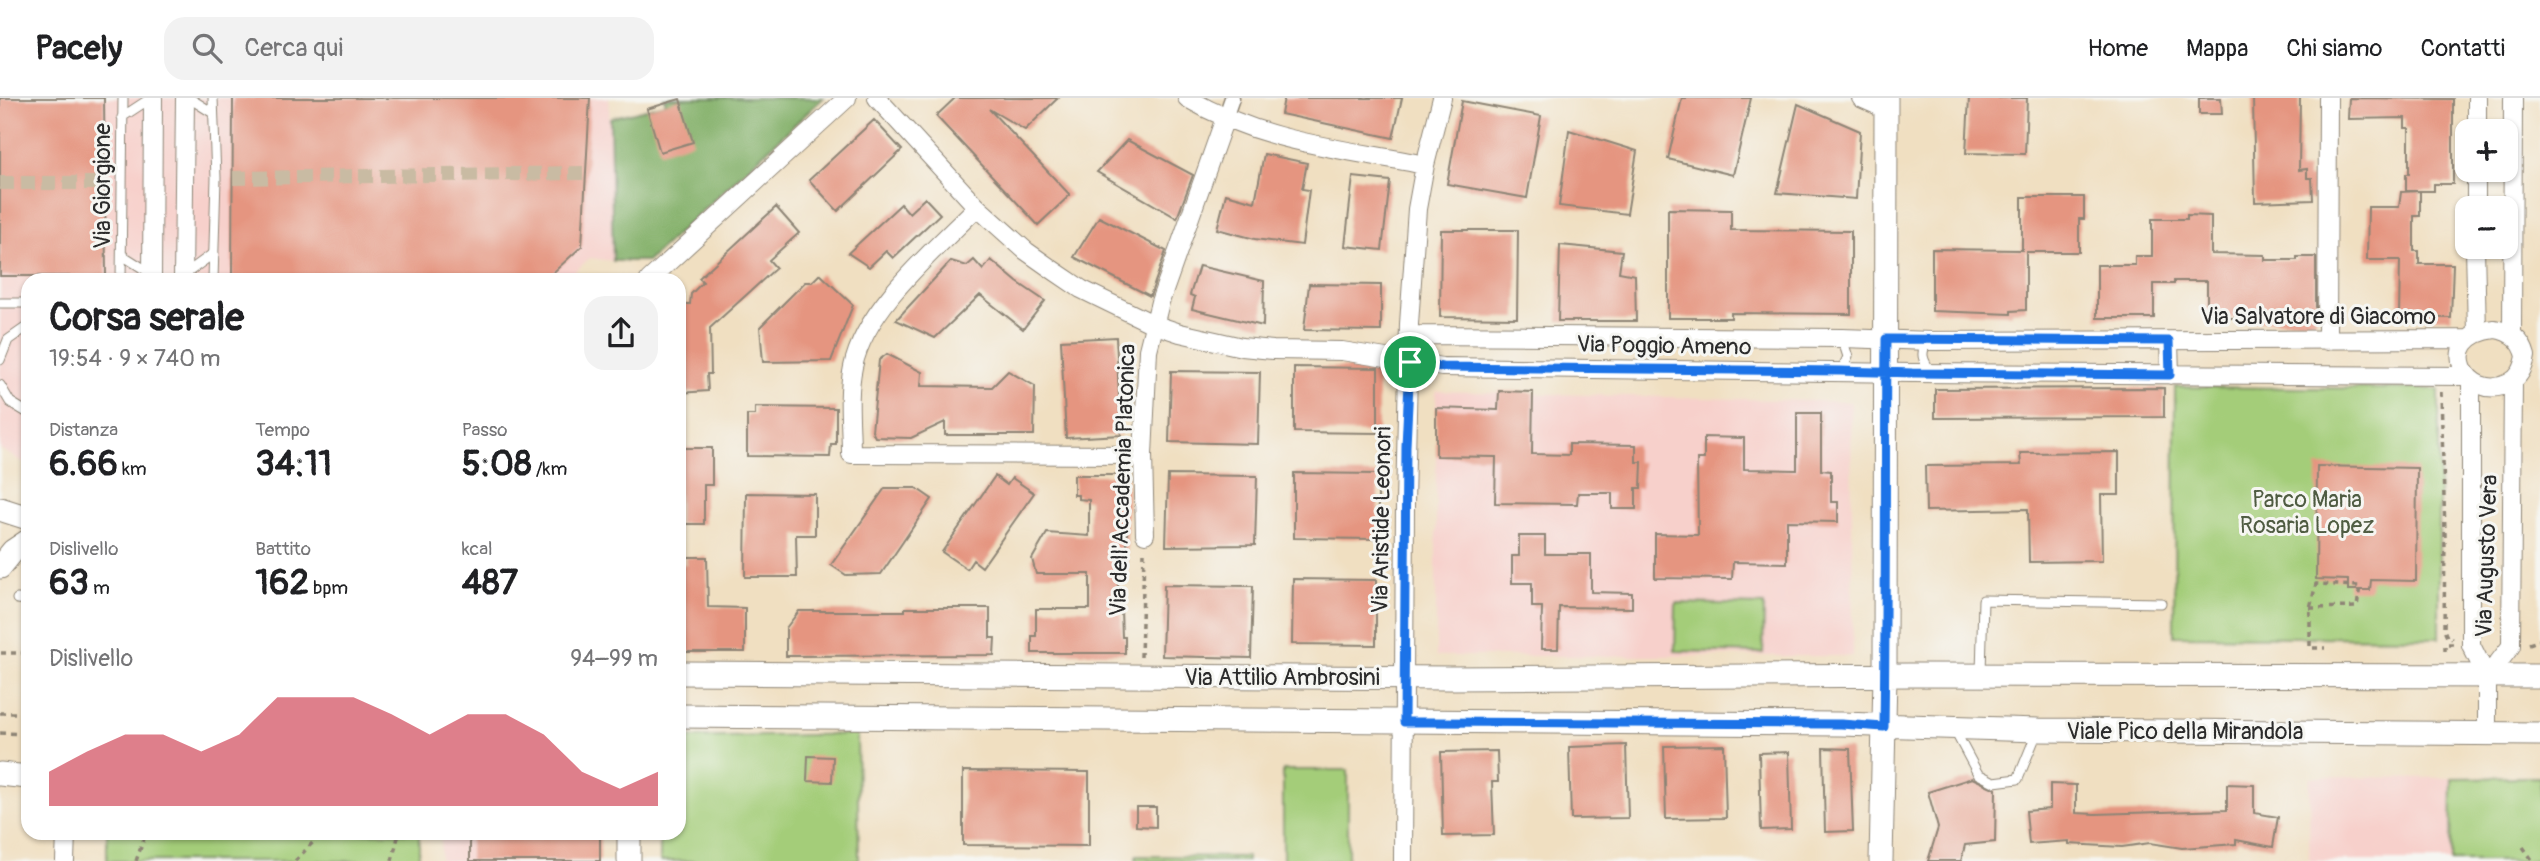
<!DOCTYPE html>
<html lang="it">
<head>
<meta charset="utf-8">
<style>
  body { margin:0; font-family:Pangolin,sans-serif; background:#f2f2f2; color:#202124; height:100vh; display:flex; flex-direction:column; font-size:26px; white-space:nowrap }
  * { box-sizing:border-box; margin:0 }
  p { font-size:23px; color:#757577 }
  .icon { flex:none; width:38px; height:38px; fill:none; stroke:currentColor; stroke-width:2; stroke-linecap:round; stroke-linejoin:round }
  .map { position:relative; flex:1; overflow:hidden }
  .side { position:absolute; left:21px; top:175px; width:665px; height:567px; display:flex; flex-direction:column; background:#fff; border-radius:21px; box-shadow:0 2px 5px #0004 }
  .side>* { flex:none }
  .tools { position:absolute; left:2455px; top:21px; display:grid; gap:14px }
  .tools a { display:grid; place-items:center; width:63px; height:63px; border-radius:14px; background:#fff; box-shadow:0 2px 5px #0004; font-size:35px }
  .pin { position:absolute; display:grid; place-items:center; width:60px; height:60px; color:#fff; margin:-30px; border:4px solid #fff; border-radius:50%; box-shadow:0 2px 7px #0007 }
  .round { display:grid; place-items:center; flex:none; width:74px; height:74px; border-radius:21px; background:#f2f2f2 }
  .head { display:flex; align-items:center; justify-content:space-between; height:119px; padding:0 28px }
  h1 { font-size:38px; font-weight:700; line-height:52px }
  .metrics { display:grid; grid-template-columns:repeat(3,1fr); gap:10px; height:119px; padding:7px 28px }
  .metrics div { display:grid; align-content:center }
  .metrics b { font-size:35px; font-weight:700 }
  .metrics small { font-size:19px; font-weight:400 }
  .metrics p { font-size:19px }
  .chart { height:196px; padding:14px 28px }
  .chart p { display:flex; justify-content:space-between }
  .chart svg { width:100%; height:126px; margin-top:7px; fill:#d1495b; opacity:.7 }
  header { display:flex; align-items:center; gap:42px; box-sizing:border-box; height:98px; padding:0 35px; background:#fff; border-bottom:2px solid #e0e0e0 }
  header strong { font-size:33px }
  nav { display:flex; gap:38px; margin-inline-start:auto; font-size:24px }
  .search { width:490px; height:63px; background:#f2f2f2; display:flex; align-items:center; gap:18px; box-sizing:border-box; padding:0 24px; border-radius:21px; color:#757577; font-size:26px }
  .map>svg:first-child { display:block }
</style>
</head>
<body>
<header>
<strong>Pacely</strong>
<div class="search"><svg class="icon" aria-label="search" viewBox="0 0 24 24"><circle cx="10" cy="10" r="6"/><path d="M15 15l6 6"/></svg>Cerca qui</div>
<nav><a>Home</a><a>Mappa</a><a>Chi siamo</a><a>Contatti</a></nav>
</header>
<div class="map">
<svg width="2540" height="763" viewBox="0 0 2540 763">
  <rect width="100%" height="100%" fill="#f6f6f2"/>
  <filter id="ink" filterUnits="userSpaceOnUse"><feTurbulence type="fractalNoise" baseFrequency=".0143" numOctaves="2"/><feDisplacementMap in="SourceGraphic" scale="14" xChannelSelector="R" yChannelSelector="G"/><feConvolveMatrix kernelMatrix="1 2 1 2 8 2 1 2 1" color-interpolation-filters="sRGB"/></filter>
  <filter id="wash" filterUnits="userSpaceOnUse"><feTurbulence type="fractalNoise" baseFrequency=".00686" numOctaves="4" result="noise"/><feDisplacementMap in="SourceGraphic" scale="28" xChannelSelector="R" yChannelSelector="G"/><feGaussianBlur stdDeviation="1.57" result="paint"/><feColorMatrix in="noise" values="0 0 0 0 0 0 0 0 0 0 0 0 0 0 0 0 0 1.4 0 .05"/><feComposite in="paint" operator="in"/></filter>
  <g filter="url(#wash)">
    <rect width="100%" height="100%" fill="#f0dfc1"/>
    <path fill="#f7d0cb" d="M0,0H609L613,163L590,160L565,182H28V367L0,351Z
      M1436,293L1851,304L1853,558H1436Z
      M2310,679L2452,680L2451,763H2309Z
      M441,735H470V763H440Z"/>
    <path fill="#a4cd79" stroke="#687c52" stroke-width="2" d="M2175,289L2439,291V540L2174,538Z
      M1676,505L1764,507L1763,555L1675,553Z
      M857,636L859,763H660V735H679V640Z
      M1283,672H1348V763H1283Z
      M2540,679V763H2451L2452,680Z
      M107,735H419V763H107Z
      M1136,758L1247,759V763H1136Z"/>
    <path fill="#83b069" stroke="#576e4a" stroke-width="2" d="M664,0H823L648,163H613L610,20L666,6Z"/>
    <g id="blocks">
      <path fill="#e59580" d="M0,0H104L106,178H0Z
        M233,0H590L582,148L545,182H232Z
        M955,0H1058L1025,32L989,11L1070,97L1038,127L936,18Z
        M1284,0H1402L1393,40L1281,16Z
        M1682,0H1751L1733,77L1668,61Z
        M1969,0H2027L2025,56L1966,55Z
        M2199,0H2221L2222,16H2199Z
        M2253,0H2300L2299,72L2307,71V80H2312L2313,102L2255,104Z
        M2349,0L2453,1V86H2434V93H2406V76H2409V30H2405V20L2348,21Z
        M680,1L693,44L660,54L647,11Z
        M1462,3L1541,18L1527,100L1447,86Z
        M1798,6L1860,33L1856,101L1777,95Z
        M874,22L902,52L838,113L809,82Z
        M1569,32L1637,53L1627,116L1559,108Z
        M1127,42L1193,77L1177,120L1097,74Z
        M1264,56L1307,65L1302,91L1309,92L1302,147L1255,141L1217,131L1226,96L1255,104Z
        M1353,79L1390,83L1382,152L1345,148Z
        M2420,93V118H2414V153H2419V166H2453L2451,220L2399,219L2400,162H2367L2368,109H2399L2401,94Z
        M2022,99H2084V121H2079V154H2026V212L2011,213V216L1932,213V151L2022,152Z
        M925,100L940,116L893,160L886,153L869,169L848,155L901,106L909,115Z
        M776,109L799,135L769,162L776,170L710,230L711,276H707L708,293L679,295V206H690L691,196L703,184L699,180Z
        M1668,111L1731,112V132L1851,133V216L1731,215V220H1668Z
        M2187,117L2211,118V156L2265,157V162H2297V159H2316V223H2241V220H2207V183H2174V186H2154V220H2097V167H2135V158H2152V121H2187Z
        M1099,119L1166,153L1150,198L1074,159Z
        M1441,132H1518L1517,220L1440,219Z
        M1560,147L1622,153L1619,174L1635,177L1636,223H1558Z
        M974,162L983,172L991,162L1017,184L1045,203L1023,231L980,197L935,240L896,222L951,163L967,168Z
        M1199,168L1264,183L1263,228L1192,211L1195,199L1190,197Z
        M820,176L853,207L831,263L763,264L760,229L805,184H812Z
        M1309,186L1381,187V233L1304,232Z
        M1116,239L1121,337L1066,340L1061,242Z
        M887,256L922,274L921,288L992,289L1008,273L1035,288L1034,337H945V324L911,340L875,339L872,333L879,262Z
        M1294,269L1378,270V335L1294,334Z
        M1171,273L1260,274L1258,346L1169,344Z
        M2164,290V319L1935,320V291Z
        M1499,293L1533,294L1532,356L1569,357V346L1636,347V364H1642L1641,390H1636V411H1612V395H1578L1577,406L1495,405L1496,359L1436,358V310L1498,312Z
        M755,309L836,310V346H831L830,359L747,358V317H755Z
        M1797,315H1821V372L1831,373V404H1838V424L1787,423V465L1733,464L1732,481L1655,480V436L1698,437L1697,361H1704V339L1744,340V371L1797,372Z
        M679,350H712V387H704V426H679Z
        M2119,354V397H2101L2102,463L2029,464L2028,411L1926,413L1925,368L2021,367L2020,355Z
        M2317,368L2417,370L2416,483L2371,482L2370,492H2348V482L2316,481Z
        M1294,375L1378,376V441L1294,440Z
        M1074,377H1127V468H1118V512H1121L1122,539H1125V555H1032V538H1036V511H1090V476H1036L1032,461L1047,435L1089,438V402L1078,401V397H1074Z
        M1168,377L1257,378L1255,447L1166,448Z
        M995,378L1007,387L1012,380L1034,395L982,469L973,462L967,471L942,454Z
        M885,390H916L932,401L881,476L846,477L831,467Z
        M746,395L815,396V437H796L797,479H745Z
        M1519,438H1545V456H1591V494L1632,495V510L1559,509L1558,551H1541L1542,509H1532V485H1512V458H1519Z
        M686,459H707L708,509L745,510V554H679V466H686Z
        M1293,481L1376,482V547L1292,546Z
        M1164,487L1253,488L1251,560L1162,558Z
        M905,510H990V540H995L994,557L786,558V530L799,513H905Z
        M1626,647L1628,720L1571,721L1569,649Z
        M1724,647L1726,720L1666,721L1664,648Z
        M1823,650L1850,651L1853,733L1825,734Z
        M1497,653L1498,684H1492L1494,737L1443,738L1441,654Z
        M1789,654L1791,731L1761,732L1759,655Z
        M808,658L833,659L832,684L807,683Z
        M963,673L1089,674V748L963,747Z
        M1972,680L1996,691L1995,744L1965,747L1961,763H1928L1938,730L1928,694Z
        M2050,686L2076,687V715L2095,716L2227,712V686L2254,687V715L2278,719L2273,749L2236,742V746L2182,750L2150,745L2122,749L2069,746V743L2029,746L2026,713L2050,711Z
        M1136,709H1156V729L1136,728Z
        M470,735H600V763H470Z"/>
    </g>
  </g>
  <g filter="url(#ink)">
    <use href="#blocks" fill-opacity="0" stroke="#8e8576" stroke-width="2"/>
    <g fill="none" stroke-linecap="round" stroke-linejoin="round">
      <path stroke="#c9bba3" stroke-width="14" stroke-dasharray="14 7" stroke-linecap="butt" d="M233,80L585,75
        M0,85H106"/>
      <g stroke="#8e8576" stroke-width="11">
        <path id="service" d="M189,0L213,15
          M213,0L216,80L213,182
          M122,19L151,0
          M122,157L152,176
          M184,177L214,155
          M121,182L123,0
          M0,205H28
          M1929,244C1918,254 1924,264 1931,274
          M0,262L8,242L28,228
          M1841,273L1848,259L1842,240
          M0,287L10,304L28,315
          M17,501L28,502
          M1981,575L1983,502L2161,505
          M1955,633L1978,676L1994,684L2018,681L2038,632"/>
      </g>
      <g stroke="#8e8576" stroke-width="17">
        <path id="pedestrian" d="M1225,20L1232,0"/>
      </g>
      <g stroke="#8e8576" stroke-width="20">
        <path id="minor" d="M877,0L977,109L1026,153L1053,172L1081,191L1153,226L1180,235L1242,249L1273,252L1342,253L1442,269L1912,275L2468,278
          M1187,0C1264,45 1339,50 1425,67
          M1861,0L1886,11
          M2477,33V0
          M977,109C935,152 865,209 853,269C847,297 851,327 851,356L1143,357
          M2476,110V72
          M2475,149L2477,235
          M152,182L153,0
          M183,182L185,0
          M649,182L847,0
          M2495,231C2512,234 2522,242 2526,258C2524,270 2520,279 2509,285C2467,307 2432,239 2495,231Z
          M1409,237L1842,240L1930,243L2467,241
          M2512,237L2513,0
          M2169,243L2170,277
          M2327,243L2328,0
          M2471,282V547L2487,579V636
          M1145,436L1143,357L1148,252L1160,204L1225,20
          M2487,579L2511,548L2513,282
          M65,763L66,735
          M1403,763L1405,406L1409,226L1417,111L1425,67L1442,0"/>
      </g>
      <g stroke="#8e8576" stroke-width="25">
        <path id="tertiary" d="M0,411L28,420
          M0,469L13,453L28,443
          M679,575L1450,580L1909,577L2540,578
          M679,618L1841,626L2038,632L2540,636
          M0,676L28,679
          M629,763V735
          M1881,763L1885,577L1886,0"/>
      </g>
      <path stroke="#8e8576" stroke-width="3.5" stroke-dasharray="5 5" stroke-linecap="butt" d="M2461,62V45
        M2441,294L2445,436L2444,532L2447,539L2452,541
        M2310,510L2357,509L2360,488L2316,486L2310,510V550H2325
        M2529,546L2540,542
        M2445,553V546H2453
        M1,555H28
        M1141,559L1144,455
        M0,615H28
        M0,635L28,636
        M2523,749L2533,763
        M136,763L146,735
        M295,763L322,735
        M392,763L399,735"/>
      <use href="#service" stroke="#fff" stroke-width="9"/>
      <use href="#pedestrian" stroke="#fff" stroke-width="14"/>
      <use href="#minor" stroke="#fff" stroke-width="18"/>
      <use href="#tertiary" stroke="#fff" stroke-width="23"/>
    </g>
  </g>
  <g fill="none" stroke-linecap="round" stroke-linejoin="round" filter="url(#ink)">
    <g stroke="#fff" stroke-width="14">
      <path id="route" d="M1410,264L1406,348L1404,624H1428L1841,626L1884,629C1886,500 1885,371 1886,241L2169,243L2170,277L1912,275C1888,274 1864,274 1841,273L1442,269L1410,264"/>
    </g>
    <use href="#route" stroke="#1a73e8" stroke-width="9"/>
  </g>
  <g text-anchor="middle" stroke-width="6" stroke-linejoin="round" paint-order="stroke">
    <g font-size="23" fill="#2b2b2b" stroke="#f6f6f2">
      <text transform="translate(102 88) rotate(-90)" y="8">Via Giorgione</text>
      <text x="2318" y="226">Via Salvatore di Giacomo</text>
      <text transform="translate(1664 247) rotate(1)" y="8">Via Poggio Ameno</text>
      <text transform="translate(1122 382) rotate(-88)" y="8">Via dell'Accademia Platonica</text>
      <text transform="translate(1381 422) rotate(-89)" y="8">Via Aristide Leonori</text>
      <text transform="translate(2486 458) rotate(-88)" y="8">Via Augusto Vera</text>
      <text x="1282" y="587">Via Attilio Ambrosini</text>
      <text x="2185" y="641">Viale Pico della Mirandola</text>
    </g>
    <g font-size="23" fill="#4f5c42" stroke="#f6f6f2">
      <text x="2307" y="409">Parco Maria<tspan x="2307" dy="26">Rosaria Lopez</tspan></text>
    </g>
  </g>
</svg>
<div class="tools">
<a>+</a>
<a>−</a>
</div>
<div class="pin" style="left:1410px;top:264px;background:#1e9e55"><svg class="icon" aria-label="arrive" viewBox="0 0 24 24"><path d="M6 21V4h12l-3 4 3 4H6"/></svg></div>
<section class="side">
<div class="head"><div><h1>Corsa serale</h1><p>19:54 · 9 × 740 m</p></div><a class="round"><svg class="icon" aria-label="share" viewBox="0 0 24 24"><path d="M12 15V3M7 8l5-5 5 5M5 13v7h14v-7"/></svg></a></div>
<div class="metrics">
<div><p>Distanza</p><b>6.66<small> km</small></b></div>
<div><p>Tempo</p><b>34:11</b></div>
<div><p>Passo</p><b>5:08<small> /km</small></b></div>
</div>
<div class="metrics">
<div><p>Dislivello</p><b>63<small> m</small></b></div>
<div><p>Battito</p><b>162<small> bpm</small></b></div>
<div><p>kcal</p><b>487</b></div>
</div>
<div class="chart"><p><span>Dislivello</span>94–99 m</p>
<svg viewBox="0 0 160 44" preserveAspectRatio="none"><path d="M0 44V32L10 25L20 19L30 19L40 25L50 19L60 6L70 6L80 6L90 12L100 19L110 12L120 12L130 19L140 32L150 38L160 32V44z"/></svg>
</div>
</section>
</div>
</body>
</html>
